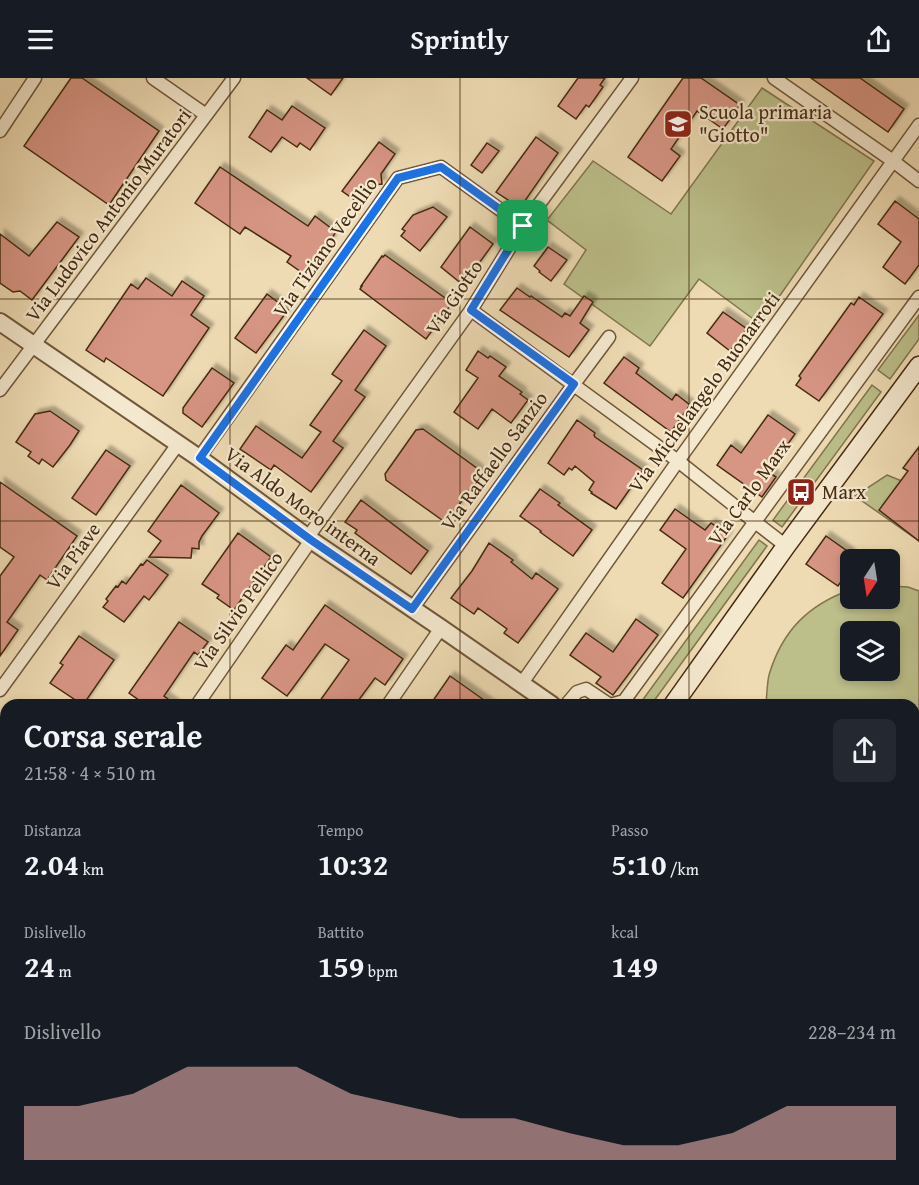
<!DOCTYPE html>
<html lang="it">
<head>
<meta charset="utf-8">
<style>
  body { margin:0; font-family:"Gentium Book Plus",serif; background:#242831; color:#f1f3f6; height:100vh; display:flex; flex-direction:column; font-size:22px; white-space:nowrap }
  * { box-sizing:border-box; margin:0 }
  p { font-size:20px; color:#9ea1a6 }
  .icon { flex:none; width:33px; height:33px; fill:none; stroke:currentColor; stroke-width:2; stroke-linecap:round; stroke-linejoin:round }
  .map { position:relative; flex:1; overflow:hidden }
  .sheet { position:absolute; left:0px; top:621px; width:920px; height:486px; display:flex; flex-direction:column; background:#171b24; border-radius:18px 18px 0 0; box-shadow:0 3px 9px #0003 }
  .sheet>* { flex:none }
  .needle { width:39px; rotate:192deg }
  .buttons { position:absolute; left:840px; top:471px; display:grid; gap:12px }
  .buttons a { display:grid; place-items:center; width:60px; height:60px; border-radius:9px; background:#171b24; box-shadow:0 3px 9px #0003; font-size:30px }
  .pin { position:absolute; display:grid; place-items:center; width:51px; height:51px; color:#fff; margin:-26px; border-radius:12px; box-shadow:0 3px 9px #0006 }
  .round { display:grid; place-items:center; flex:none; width:63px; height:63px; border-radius:9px; background:#242831 }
  .head { display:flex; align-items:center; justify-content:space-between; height:102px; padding:0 24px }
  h1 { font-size:33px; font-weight:700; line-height:45px }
  .stats { display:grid; grid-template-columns:repeat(3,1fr); gap:9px; height:102px; padding:6px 24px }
  .stats div { display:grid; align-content:center }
  .stats b { font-size:30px; font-weight:700 }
  .stats small { font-size:16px; font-weight:400 }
  .stats p { font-size:16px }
  .chart { height:168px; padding:12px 24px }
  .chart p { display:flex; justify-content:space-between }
  .chart svg { width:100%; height:108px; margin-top:6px; fill:#c59692; opacity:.7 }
  header { display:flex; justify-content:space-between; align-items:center; height:78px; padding:0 24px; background:#171b24; font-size:27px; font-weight:700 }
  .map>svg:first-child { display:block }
</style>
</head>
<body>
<header><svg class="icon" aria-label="menu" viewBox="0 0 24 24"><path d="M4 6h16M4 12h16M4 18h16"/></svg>Sprintly<svg class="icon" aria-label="share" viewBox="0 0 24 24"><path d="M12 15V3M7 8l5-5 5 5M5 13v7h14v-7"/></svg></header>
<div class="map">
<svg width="919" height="1107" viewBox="0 0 919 1107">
  <defs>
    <filter id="shadow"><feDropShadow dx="4.5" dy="-4.5" stdDeviation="1.5" flood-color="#0004"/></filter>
  </defs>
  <rect width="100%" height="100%" fill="#eedbb3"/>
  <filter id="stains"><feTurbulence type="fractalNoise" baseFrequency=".00333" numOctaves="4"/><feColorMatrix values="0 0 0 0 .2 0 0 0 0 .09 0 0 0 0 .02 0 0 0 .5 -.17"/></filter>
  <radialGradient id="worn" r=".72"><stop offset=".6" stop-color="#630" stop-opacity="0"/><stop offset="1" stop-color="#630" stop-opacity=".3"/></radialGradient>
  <path fill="#bcbf8a" stroke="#81754e" stroke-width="1.5" fill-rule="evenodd" d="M762,10L874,83L760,246L699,201L650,268L564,206L586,172L547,142L593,83L671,136Z
    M919,237V261L890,301L878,292Z
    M872,307L881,314L782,449L773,442Z
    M887,397L919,410V463L855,418Z
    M759,462L767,468L651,627H639Z
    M890,508L908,509L919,513V808L914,804V627H766V625C767,616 767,606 769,597C782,553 808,527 850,512V520H890ZM850,554H890V592H850Z"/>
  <path fill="#d79584" stroke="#462b11" stroke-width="1.5" filter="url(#shadow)" d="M71,0H82L159,53L109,127L24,68Z
    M307,0H343L331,17Z
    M578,0H605L600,7L603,9L589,29L586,27L576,41L558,28Z
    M683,0H701L740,27L723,51L697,33L671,71L680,78L662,103L628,79Z
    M811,0H860L904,31L888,54Z
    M292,28L325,50L310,72L300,65L297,69L282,59L271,74L249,59L267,32L282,42Z
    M536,59L558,75L520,130L496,114Z
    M379,64L395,76L381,96L382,106L373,107L359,125L342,113Z
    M487,65L499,73L482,95L471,87Z
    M220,89L308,148L315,138L336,154L328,166L330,167L323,177L326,179L311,201L287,184L291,178L245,149L240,156L195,125Z
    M895,123L919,141V187L905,206L883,189L901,164L878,146Z
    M433,129L447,139L420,173L401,158L405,153L402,151L413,137Z
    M57,144L79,159L32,222L20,213L13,214L0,205V156L29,178Z
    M470,149L493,166L463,207L441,189Z
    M548,169L567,182L551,203L539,194L540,193L534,188Z
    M385,177L452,225L426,261L360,211L362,208H361L382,178L383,179Z
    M146,200L172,218L182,203L204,218L191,237L209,250L163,318L106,280L104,284L86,272L131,206L138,211Z
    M517,210L530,219L531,218L562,239L565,235L570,238L584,218L593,224L580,245L589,252L569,279L500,232Z
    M267,216L288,232L256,275L235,260Z
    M859,219L883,236L819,323L796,307L801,300L799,298L851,225L854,227Z
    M723,234L747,251L730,273L707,255Z
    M364,252L386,268L355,312L365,319L333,363L343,370L311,414L274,387L271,392L240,371L256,348L302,380L321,354L310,347L342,303L332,296Z
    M478,273L488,280L490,278L506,289L499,298L522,314L520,316L528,322L511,345L492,331L478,351L454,334L478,300L466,292Z
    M624,279L639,290L636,295L672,322L676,316L690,327L671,354L604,305Z
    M212,290L234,305L202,349L183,335V330Z
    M50,333L79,353L70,367L53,389L42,381L39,386L28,378L31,374L16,364L35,336Z
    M768,337L795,356L768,394L776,399L762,419L717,387L731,367L741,375Z
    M577,342L595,355L594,357L595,359L643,392L616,431L591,415L592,414L589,412L594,404L575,388L572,392L569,390L564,397L548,385Z
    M423,351L478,391L480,397L449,441L442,442L386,402L385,396L416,352Z
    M919,369V463L879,432L908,393L903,390Z
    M106,372L130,388L96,437L72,420Z
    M0,404L77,458L47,502L40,497L7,544L18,552L0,578V498L14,479L0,469Z
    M181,407L219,435L202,458L199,464V471L192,470L191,480L149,479L161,463L148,453Z
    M540,411L560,425L558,427L592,452L573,478L540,454L541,453L520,438Z
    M361,422L428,473L411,496L355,455L357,452L345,444Z
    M675,431L705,452L711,445L728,457L683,520L662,505L686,471L660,452Z
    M238,455L271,479L234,532L217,520L219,517L202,506Z
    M826,458L850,475V491L838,508L806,486Z
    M489,465L513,482L511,484L532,501L536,495L558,511L518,565L504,555L507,551L478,530L474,536L451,520L472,493Z
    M147,482L168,497L149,522L144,518L124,544L103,529L108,523L106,521L116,508L118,509L122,503L126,506L141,486L143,487Z
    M325,527L403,581L385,607L375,600L355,627H317L349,582L325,566L287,618L262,600L286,567L293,572Z
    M636,541L658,557L613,617L596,605L601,599L570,577L586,555L613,574Z
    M179,544L208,564L198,577L194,574L164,618L176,627H146L129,615Z
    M79,558L114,582L83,627L50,605L63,587L60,585Z
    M450,598L491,627H430Z"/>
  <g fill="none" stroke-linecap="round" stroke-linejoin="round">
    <g stroke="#70573a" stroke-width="15">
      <path id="minor" d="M153,0L206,37
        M774,0L893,83L919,103
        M0,53L35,0
        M471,232L678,383L755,444L786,468
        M0,312L234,0
        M199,380L398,100L441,89L523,148
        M308,459L471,232L523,148L632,0
        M412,531L574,306L609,259
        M522,605L678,383L919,47
        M0,612L178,366
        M197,627L311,462
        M388,627L441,550
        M566,627L577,614L586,611L610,627
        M610,627L624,623L919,219
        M0,846L6,850
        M0,911L6,903
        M914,1038L919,1032
        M189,1101L197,1107
        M549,1101L556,1107
        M62,1107L66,1101
        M516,1107L521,1101
        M854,1107L860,1101"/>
    </g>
    <g stroke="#70573a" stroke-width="20">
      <path id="tertiary" d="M0,244L199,380L311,462L441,550L552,627
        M914,887L919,891"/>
    </g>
    <g stroke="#462b11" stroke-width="21">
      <path id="secondary" d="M673,627L786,468L919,288
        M350,1101L358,1107
        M241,1107L245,1101"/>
    </g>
    <use href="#minor" stroke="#f4e8ce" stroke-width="12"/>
    <use href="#tertiary" stroke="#f4e8ce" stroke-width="16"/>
    <use href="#secondary" stroke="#f4e8ce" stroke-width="18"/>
  </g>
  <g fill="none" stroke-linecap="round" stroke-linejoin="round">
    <g stroke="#fff" stroke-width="12">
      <path id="route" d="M441,89L523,148L471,232L574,306L412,531L311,462L200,380L398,100Z"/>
    </g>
    <use href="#route" stroke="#1a73e8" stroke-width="8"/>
  </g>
  <path fill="none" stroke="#462b11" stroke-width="1.5" stroke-opacity="0.55" d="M230,0V627M460,0V627M689,0V627M0,221H919M0,443H919M0,664H6M914,664H919M0,886H6M914,886H919M230,1101V1107M460,1101V1107M689,1101V1107"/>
  <defs>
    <g id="school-square" transform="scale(1.5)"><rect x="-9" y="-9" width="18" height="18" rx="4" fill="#8f2418" stroke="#f4e8ce"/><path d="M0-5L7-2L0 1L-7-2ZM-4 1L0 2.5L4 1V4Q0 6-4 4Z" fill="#fff"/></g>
    <g id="bus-square" transform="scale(1.5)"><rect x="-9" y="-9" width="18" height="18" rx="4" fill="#8f2418" stroke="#f4e8ce"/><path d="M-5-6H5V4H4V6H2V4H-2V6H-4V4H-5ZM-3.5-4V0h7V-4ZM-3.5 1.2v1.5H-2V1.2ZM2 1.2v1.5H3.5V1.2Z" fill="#fff"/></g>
  </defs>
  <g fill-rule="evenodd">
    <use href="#school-square" x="678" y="46"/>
    <use href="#bus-square" x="801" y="414"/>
  </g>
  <g text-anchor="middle" stroke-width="4.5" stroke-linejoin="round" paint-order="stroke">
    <g font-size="20" fill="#462b11" stroke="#f4e8ce" text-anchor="start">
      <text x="699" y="41">Scuola primaria<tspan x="699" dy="23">"Giotto"</tspan></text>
      <text x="822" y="421">Marx</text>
    </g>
    <g font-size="20" fill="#462b11" stroke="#f4e8ce">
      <text transform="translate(108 137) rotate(-53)" y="7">Via Ludovico Antonio Muratori</text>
      <text transform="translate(325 169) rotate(-55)" y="7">Via Tiziano Vecellio</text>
      <text transform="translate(454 219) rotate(-56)" y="7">Via Giotto</text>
      <text transform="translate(704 314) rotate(-54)" y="7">Via Michelangelo Buonarroti</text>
      <text transform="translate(494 383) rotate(-54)" y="7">Via Raffaello Sanzio</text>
      <text transform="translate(749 414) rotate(-54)" y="7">Via Carlo Marx</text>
      <text transform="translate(303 428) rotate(36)" y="7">Via Aldo Moro interna</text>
      <text transform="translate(73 478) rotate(-54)" y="7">Via Piave</text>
      <text transform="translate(238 533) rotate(-55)" y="7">Via Silvio Pellico</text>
    </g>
  </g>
  <rect width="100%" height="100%" filter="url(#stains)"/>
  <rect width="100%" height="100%" fill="url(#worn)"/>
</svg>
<div class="buttons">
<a><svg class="needle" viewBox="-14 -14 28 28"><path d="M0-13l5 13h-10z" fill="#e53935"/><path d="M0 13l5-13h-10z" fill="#9ea1a6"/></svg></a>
<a><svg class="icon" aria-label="layers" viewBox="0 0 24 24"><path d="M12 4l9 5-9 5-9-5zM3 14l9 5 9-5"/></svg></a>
</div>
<div class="pin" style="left:523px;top:148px;background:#1e9e55"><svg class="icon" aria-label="arrive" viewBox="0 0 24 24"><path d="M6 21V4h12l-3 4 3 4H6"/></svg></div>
<section class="sheet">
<div class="head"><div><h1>Corsa serale</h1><p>21:58 · 4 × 510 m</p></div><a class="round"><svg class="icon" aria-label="share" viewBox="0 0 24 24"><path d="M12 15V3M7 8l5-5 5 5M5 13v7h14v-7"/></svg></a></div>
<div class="stats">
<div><p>Distanza</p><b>2.04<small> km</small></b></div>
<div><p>Tempo</p><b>10:32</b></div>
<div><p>Passo</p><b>5:10<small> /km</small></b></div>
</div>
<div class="stats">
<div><p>Dislivello</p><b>24<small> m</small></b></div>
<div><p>Battito</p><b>159<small> bpm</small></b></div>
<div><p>kcal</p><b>149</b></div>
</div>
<div class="chart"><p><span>Dislivello</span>228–234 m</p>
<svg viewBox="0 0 160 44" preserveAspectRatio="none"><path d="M0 44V22L10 22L20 17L30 6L40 6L50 6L60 17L70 22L80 27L90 27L100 33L110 38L120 38L130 33L140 22L150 22L160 22V44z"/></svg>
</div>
</section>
</div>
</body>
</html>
